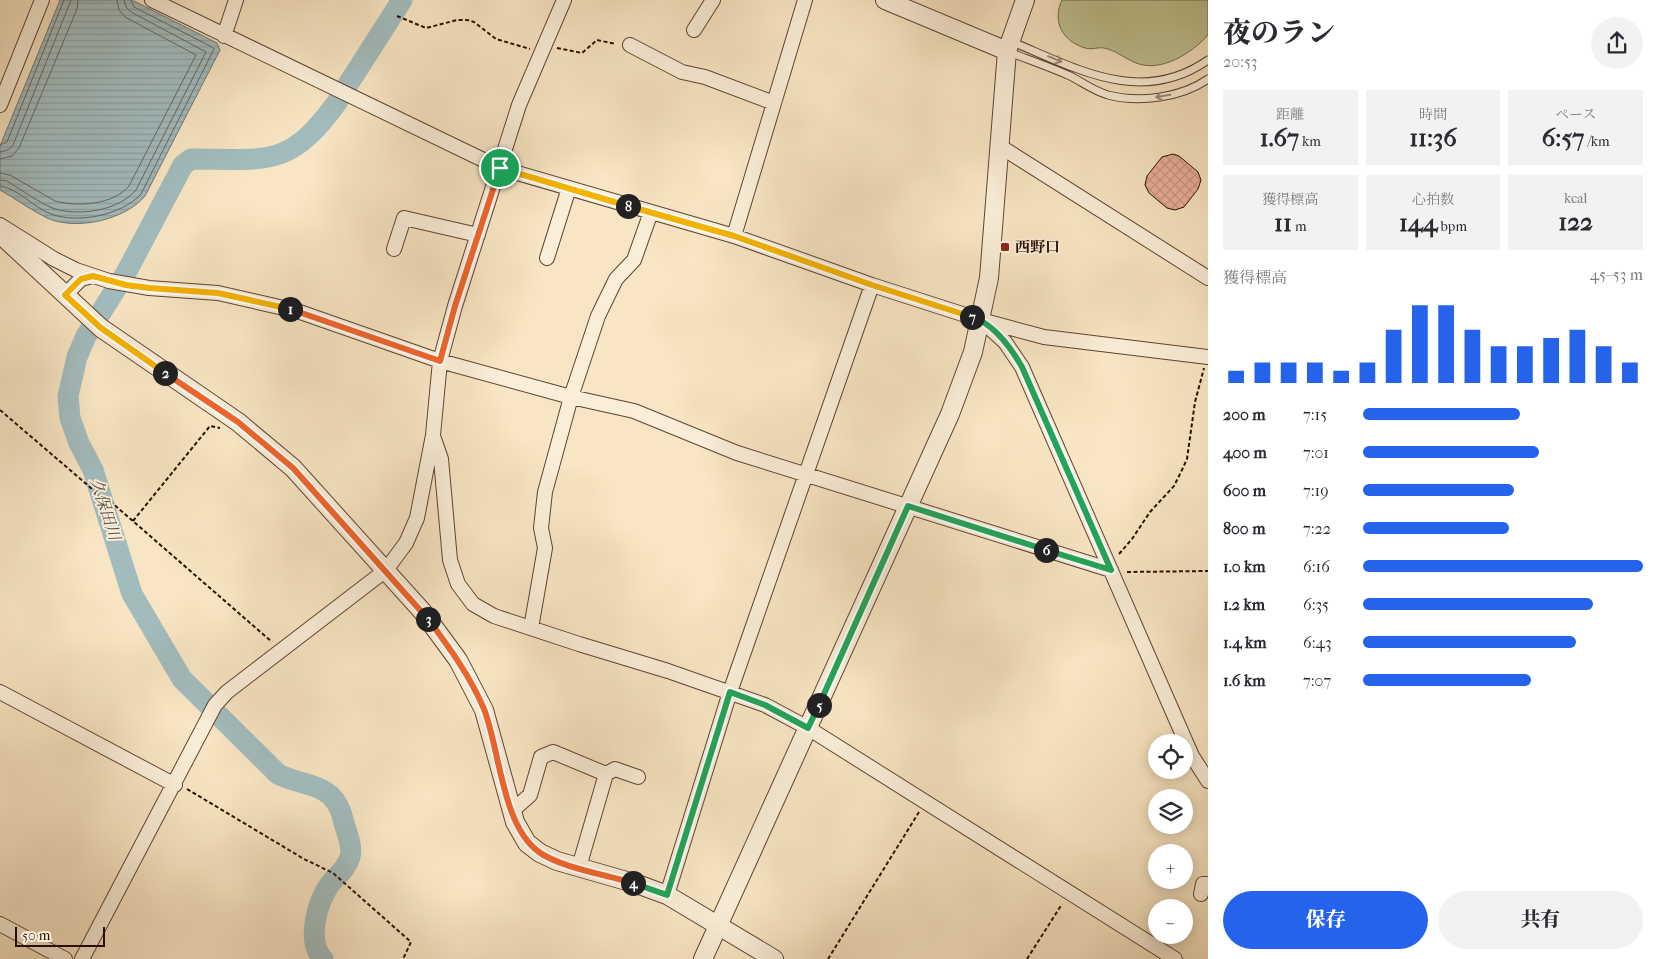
<!DOCTYPE html>
<html lang="ja">
<head>
<meta charset="utf-8">
<style>
  body { margin:0; font-family:"IM FELL French Canon","Noto Serif JP",serif; background:#f2f2f3; color:#2b2b33; height:100vh; display:flex; flex-direction:column; font-size:19px; white-space:nowrap }
  * { box-sizing:border-box; margin:0 }
  p { font-size:16px; color:#7c7c81 }
  .icon { flex:none; width:28px; height:28px; fill:none; stroke:currentColor; stroke-width:2; stroke-linecap:round; stroke-linejoin:round }
  .map { position:relative; flex:1; overflow:hidden }
  .drawer { display:flex; flex-direction:column; background:#fff; width:450px }
  .drawer>* { flex:none }
  .fabs { position:absolute; left:1148px; top:734px; display:grid; gap:10px }
  .fabs a { display:grid; place-items:center; width:45px; height:45px; border-radius:50%; background:#fff; box-shadow:0 2px 12px #0003; font-size:25px }
  .scale { position:absolute; left:15px; bottom:12px; width:90px; box-sizing:border-box; padding-left:5px; border:2px solid #2b0f03; border-top:0; font-size:14px; line-height:18px; white-space:nowrap; color:#2b0f03; -webkit-text-stroke:4px #faeed8; paint-order:stroke }
  .pin { position:absolute; display:grid; place-items:center; width:42px; height:42px; color:#fff; margin:-21px; border:2px solid #fff; border-radius:50%; box-shadow:0 1px 5px #0007 }
  .km { position:absolute; width:25px; height:25px; margin:-12px; border-radius:50%; background:#222; color:#fff; font-size:14px; line-height:25px; text-align:center }
  .round { display:grid; place-items:center; flex:none; width:52px; height:52px; border-radius:26px; background:#f2f2f3 }
  .headline { display:flex; align-items:center; justify-content:space-between; height:85px; padding:0 15px }
  h1 { font-size:28px; font-weight:800; line-height:38px }
  .metrics { display:grid; grid-template-columns:repeat(3,1fr); gap:8px; height:85px; padding:5px 15px }
  .metrics div { display:grid; align-content:center; border-radius:0px; background:#f2f2f3; text-align:center }
  .metrics b { font-size:25px; font-weight:800 }
  .metrics small { font-size:14px; font-weight:400 }
  .metrics p { font-size:14px }
  .chart { height:140px; padding:10px 15px }
  .chart p { display:flex; justify-content:space-between }
  .chart svg { width:100%; height:90px; margin-top:5px; stroke:#2563eb; stroke-width:6 }
  .button { display:flex; gap:10px; margin-top:auto; padding:10px 15px }
  .button a { flex:1; height:58px; border-radius:30px; background:#2563eb; color:#fff; font-size:20px; font-weight:800; line-height:58px; text-align:center }
  .button a+a { background:#f2f2f3; color:#2b2b33 }
  ul { padding:0 15px; list-style:none; font-size:16px }
  li { display:grid; grid-template-columns:80px 60px 1fr; align-items:center; height:38px }
  li i { height:12px; border-radius:6px; background:#2563eb }
  main { display:flex; flex:1; min-height:0 }
  .map>svg:first-child { display:block }
</style>
</head>
<body>
<main>
<div class="map">
<svg width="1208" height="959" viewBox="0 0 1208 959">
  <defs>
    <pattern id="water-rules" width="6" height="5" patternUnits="userSpaceOnUse" patternTransform="scale(1.25)"><rect width="6" height="5" fill="#a2bcbe"/><path d="M0 2.5h6" fill="none" stroke="#8ca0a2"/></pattern>
    <pattern id="building-cross-hatch" width="8" height="8" patternUnits="userSpaceOnUse" patternTransform="scale(1.25)"><rect width="8" height="8" fill="#eab09c"/><path d="M0 0l8 8M0 8l8-8" fill="none" stroke="#c99685"/></pattern>
  </defs>
  <rect width="100%" height="100%" fill="#f8e5c3"/>
  <filter id="stains"><feTurbulence type="fractalNoise" baseFrequency=".004" numOctaves="4"/><feColorMatrix values="0 0 0 0 .2 0 0 0 0 .09 0 0 0 0 .02 0 0 0 .5 -.17"/></filter>
  <radialGradient id="worn" r=".72"><stop offset=".6" stop-color="#630" stop-opacity="0"/><stop offset="1" stop-color="#630" stop-opacity=".3"/></radialGradient>
  <path fill="#c0c392" stroke="#76694a" d="M1062,0H1208V35C1192,53 1161,73 1136,63C1126,59 1115,50 1104,48C1098,47 1091,50 1085,48C1062,41 1052,21 1062,0Z"/>
  <path fill="url(#water-rules)" stroke="#727773" d="M60,0H132L217,43L220,50L145,196C125,220 76,231 47,218C31,210 16,199 0,190V146Z"/>
  <g fill="none" stroke-linecap="round" stroke-linejoin="round">
    <path stroke="#666660" stroke-width="1" d="M0,145L7,142L64,0
      M0,152L8,150L13,145L71,0
      M0,159L12,156L19,148L77,9L78,0
      M0,173L10,175L55,201C78,207 113,205 129,186L196,55L125,17L119,10L117,0
      M0,180L7,181C22,190 39,203 55,209C80,216 118,211 136,190L206,52L131,12L126,7L124,0
      M0,186C18,188 34,208 51,214C78,224 122,215 141,194L214,49L212,47L134,7L131,0"/>
    <path stroke="#a2bcbe" stroke-width="21" d="M347,86L402,0
      M323,959C306,941 317,902 330,884C338,874 346,870 350,857C353,847 347,833 344,823C342,813 339,804 331,796C317,783 294,783 278,774L182,679L132,594L93,470L79,443L70,418L68,396L77,357L86,336L126,273L183,165L191,159C268,159 289,169 338,101"/>
  </g>
  <path fill="url(#building-cross-hatch)" stroke="#2b0f03" d="M1173,154L1179,156L1198,172L1201,180L1198,189L1184,207L1175,210L1167,208L1149,193L1145,185L1147,176L1162,157Z"/>
  <g fill="none" stroke-linecap="round" stroke-linejoin="round">
    <g stroke="#5e4433" stroke-width="9">
      <path id="service" d="M1010,41C1076,68 1141,107 1208,60
        M1009,52C1029,60 1050,67 1070,76C1082,82 1094,91 1108,95C1139,103 1181,98 1208,79"/>
    </g>
    <g stroke="#5e4433" stroke-width="16">
      <path id="minor" d="M152,0L500,168L734,236L872,285L981,320L1044,337L1208,357
        M694,30L713,0
        M224,36L236,0
        M630,45L682,72L705,77L774,103
        M0,105L42,0
        M1001,147L1208,278
        M0,225L54,259L76,270L109,281L149,288L218,293L297,311L440,361L571,397L634,411L737,453L1111,570
        M734,236L805,0
        M394,249L404,218L478,235
        M547,258L569,188
        M65,295L81,279L93,276
        M983,322L1005,342L1022,367L1192,756L1208,781
        M433,436L441,459L450,560L458,584L473,604L494,616L579,644L668,671L765,705L808,728L1175,959
        M531,628L545,548L541,528L545,492L571,397L598,316L616,279L634,260L651,212
        M0,692L175,785
        M512,811L530,795L541,757L553,752L606,774
        M579,867L606,774L615,769L638,777
        M1201,894L1203,884H1208
        M667,895L730,692L872,285
        M0,924L65,959
        M82,959L215,705L227,692L386,570L406,543L417,518L433,435L440,361L455,306L519,105L564,0"/>
    </g>
    <g stroke="#5e4433" stroke-width="20">
      <path id="tertiary" d="M885,0L1007,51
        M0,234L101,328L238,422L293,468L422,611L458,660L484,710L515,822L527,843L540,853L557,861L637,884L667,895L774,959
        M703,959L950,414L973,352L989,278L1007,51L1025,0"/>
    </g>
    <path stroke="#2b0f03" stroke-width="2" stroke-dasharray="4 2.5" stroke-linecap="butt" d="M397,16L426,28L457,20H467L474,22L496,39L530,49
      M557,48L582,53L597,40L616,44
      M0,410L98,494L111,502L272,642
      M133,521L210,426L220,428
      M1119,554L1132,539L1150,512L1174,486L1181,472L1187,459L1195,402L1204,368
      M1127,572L1208,571
      M187,789L304,859L333,873L411,942L403,959
      M828,959L919,812
      M1027,959L1062,904"/>
    <use href="#service" stroke="#faeed8" stroke-width="7"/>
    <use href="#minor" stroke="#faeed8" stroke-width="14"/>
    <use href="#tertiary" stroke="#faeed8" stroke-width="18"/>
  </g>
  <defs><path id="oneway-shaft" d="M-6 0H5M1.5-3L5.5 0L1.5 3" fill="none" stroke-width="1.6" stroke-linecap="round" stroke-linejoin="round" transform="scale(1.25)"/></defs>
  <g stroke="#9d8a78">
    <use href="#oneway-shaft" transform="translate(1055 59) rotate(22)"/>
    <use href="#oneway-shaft" transform="translate(1163 96) rotate(171)"/>
  </g>
  <g fill="none" stroke-linecap="round" stroke-linejoin="round">
    <g stroke="#fff" stroke-width="10">
      <path id="split-1" d="M290,309L440,361L455,306L500,168"/>
    </g>
    <g stroke="#fff" stroke-width="10">
      <path id="split-2" d="M165,373L101,328L65,295L81,279L93,276L126,285L149,288L218,293L290,309"/>
    </g>
    <g stroke="#fff" stroke-width="10">
      <path id="split-3" d="M165,373L238,422L293,468L428,619"/>
    </g>
    <g stroke="#fff" stroke-width="10">
      <path id="split-4" d="M428,619C449,647 470,676 484,709C500,750 502,826 539,852C559,867 607,875 633,883"/>
    </g>
    <g stroke="#fff" stroke-width="10">
      <path id="split-5" d="M633,883L667,895L730,692L765,705L808,728L819,705"/>
    </g>
    <g stroke="#fff" stroke-width="10">
      <path id="split-6" d="M819,705L908,506L1046,550"/>
    </g>
    <g stroke="#fff" stroke-width="10">
      <path id="split-7" d="M972,317C994,324 1011,348 1022,367L1111,570L1046,550"/>
    </g>
    <g stroke="#fff" stroke-width="10">
      <path id="split-8" d="M628,206L734,236L872,285L972,317"/>
    </g>
    <g stroke="#fff" stroke-width="10">
      <path id="split-9" d="M500,168L628,206"/>
    </g>
    <use href="#split-1" stroke="#f0652b" stroke-width="6"/>
    <use href="#split-2" stroke="#f5b400" stroke-width="6"/>
    <use href="#split-3" stroke="#f0652b" stroke-width="6"/>
    <use href="#split-4" stroke="#f0652b" stroke-width="6"/>
    <use href="#split-5" stroke="#22a559" stroke-width="6"/>
    <use href="#split-6" stroke="#22a559" stroke-width="6"/>
    <use href="#split-7" stroke="#22a559" stroke-width="6"/>
    <use href="#split-8" stroke="#f5b400" stroke-width="6"/>
    <use href="#split-9" stroke="#f5b400" stroke-width="6"/>
  </g>
  <rect fill="#8f2418" stroke="#faeed8" stroke-width="2" x="1000" y="242" width="10" height="10" rx="2.5"/>
  <g text-anchor="middle" stroke-width="4" stroke-linejoin="round" paint-order="stroke">
    <g font-size="15" font-weight="bold" fill="#2b0f03" stroke="#faeed8" text-anchor="start">
      <text x="1015" y="252">西野口</text>
    </g>
    <g font-size="16" font-style="italic" fill="#554c44" stroke="#faeed8">
      <text transform="translate(106 509) rotate(72)" y="6">久保田川</text>
    </g>
  </g>
  <rect width="100%" height="100%" filter="url(#stains)"/>
  <rect width="100%" height="100%" fill="url(#worn)"/>
</svg>
<div class="fabs">
<a><svg class="icon" aria-label="locate" viewBox="0 0 24 24"><circle cx="12" cy="12" r="6"/><path d="M12 2v4M12 18v4M2 12h4M18 12h4"/></svg></a>
<a><svg class="icon" aria-label="layers" viewBox="0 0 24 24"><path d="M12 4l9 5-9 5-9-5zM3 14l9 5 9-5"/></svg></a>
<a>+</a>
<a>−</a>
</div>
<div class="scale">50 m</div>
<div class="pin" style="left:500px;top:168px;background:#1e9e55"><svg class="icon" aria-label="arrive" viewBox="0 0 24 24"><path d="M6 21V4h12l-3 4 3 4H6"/></svg></div>
<b class="km" style="left:290px;top:309px">1</b>
<b class="km" style="left:165px;top:373px">2</b>
<b class="km" style="left:428px;top:619px">3</b>
<b class="km" style="left:633px;top:883px">4</b>
<b class="km" style="left:819px;top:705px">5</b>
<b class="km" style="left:1046px;top:550px">6</b>
<b class="km" style="left:972px;top:317px">7</b>
<b class="km" style="left:628px;top:206px">8</b>
</div>
<section class="drawer">
<div class="headline"><div><h1>夜のラン</h1><p>20:53</p></div><a class="round"><svg class="icon" aria-label="share" viewBox="0 0 24 24"><path d="M12 15V3M7 8l5-5 5 5M5 13v7h14v-7"/></svg></a></div>
<div class="metrics">
<div><p>距離</p><b>1.67<small> km</small></b></div>
<div><p>時間</p><b>11:36</b></div>
<div><p>ペース</p><b>6:57<small> /km</small></b></div>
</div>
<div class="metrics">
<div><p>獲得標高</p><b>11<small> m</small></b></div>
<div><p>心拍数</p><b>144<small> bpm</small></b></div>
<div><p>kcal</p><b>122</b></div>
</div>
<div class="chart"><p><span>獲得標高</span>45–53 m</p>
<svg viewBox="0 0 160 44" preserveAspectRatio="none"><path d="M5 44V38M15 44V34M25 44V34M35 44V34M45 44V38M55 44V34M65 44V18M75 44V6M85 44V6M95 44V18M105 44V26M115 44V26M125 44V22M135 44V18M145 44V26M155 44V34"/></svg>
</div>
<ul>
<li><b>200 m</b>7:15<i style="width:56%"></i></li>
<li><b>400 m</b>7:01<i style="width:63%"></i></li>
<li><b>600 m</b>7:19<i style="width:54%"></i></li>
<li><b>800 m</b>7:22<i style="width:52%"></i></li>
<li><b>1.0 km</b>6:16<i style="width:100%"></i></li>
<li><b>1.2 km</b>6:35<i style="width:82%"></i></li>
<li><b>1.4 km</b>6:43<i style="width:76%"></i></li>
<li><b>1.6 km</b>7:07<i style="width:60%"></i></li>
</ul>
<div class="button"><a>保存</a><a>共有</a></div>
</section>
</main>
</body>
</html>
